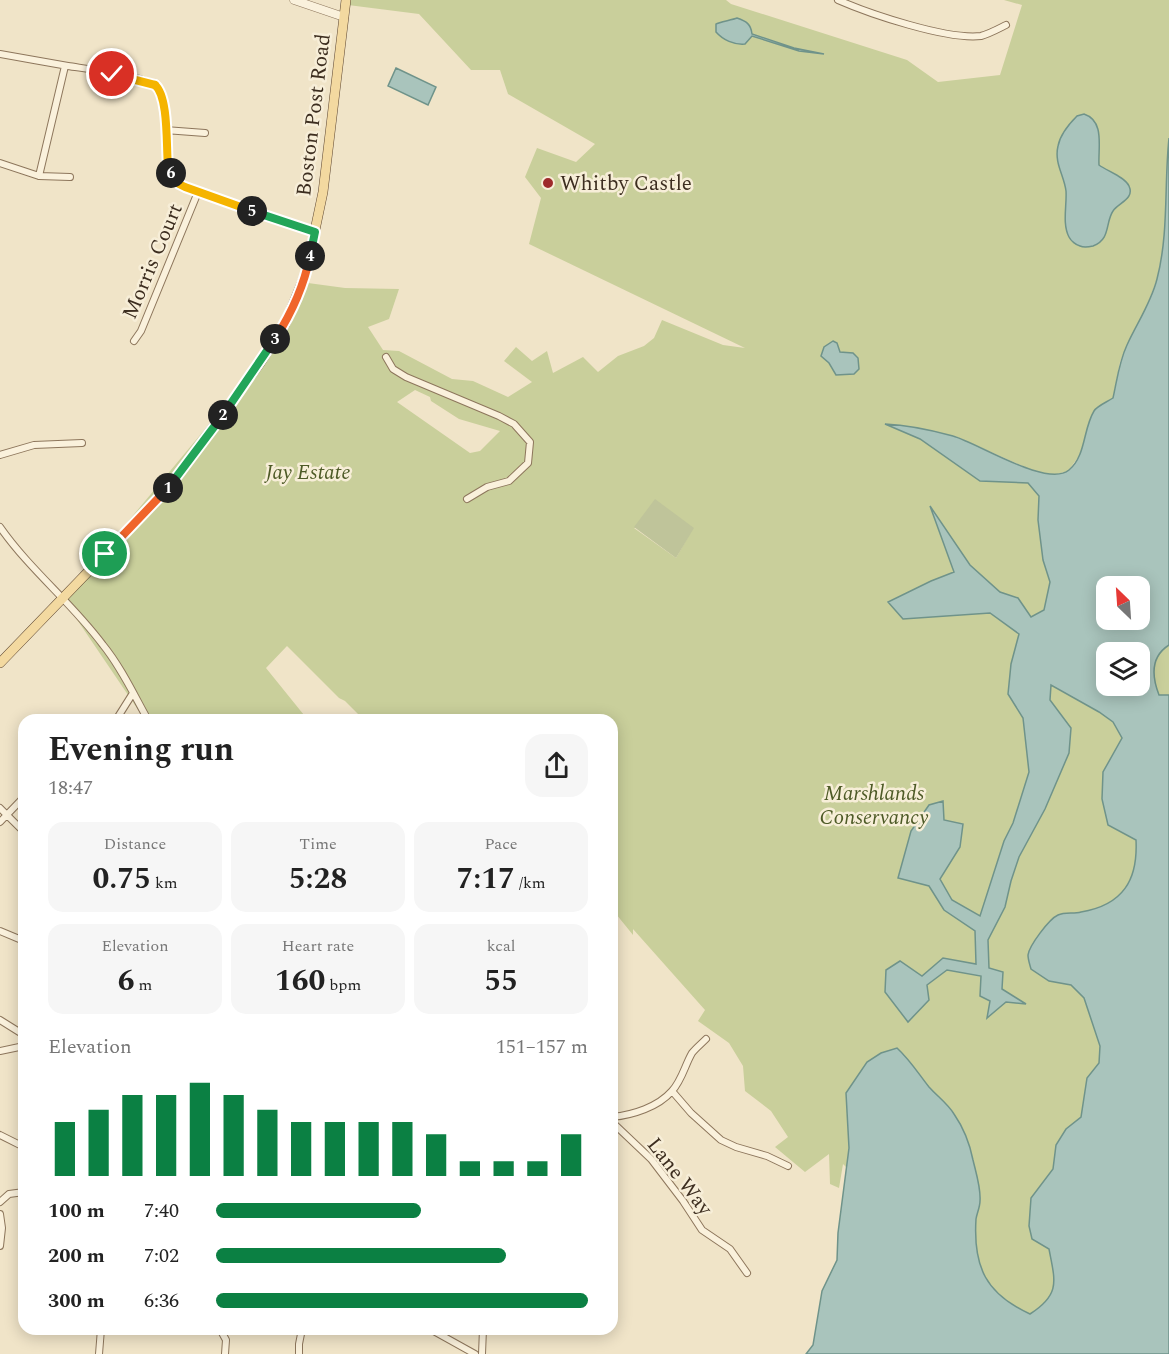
<!DOCTYPE html>
<html lang="en">
<head>
<meta charset="utf-8">
<style>
  body { margin:0; font-family:Spectral,serif; background:#f6f6f6; color:#222; height:100vh; display:flex; flex-direction:column; font-size:22px; white-space:nowrap }
  * { box-sizing:border-box; margin:0 }
  p { font-size:20px; color:#767676 }
  .icon { flex:none; width:33px; height:33px; fill:none; stroke:currentColor; stroke-width:2; stroke-linecap:round; stroke-linejoin:round }
  .map { position:relative; flex:1; overflow:hidden }
  .side { position:absolute; left:18px; top:714px; width:600px; height:621px; display:flex; flex-direction:column; background:#fff; border-radius:18px; box-shadow:0 3px 15px #0003 }
  .side>* { flex:none }
  .needle { width:39px; rotate:335deg }
  .buttons { position:absolute; left:1096px; top:576px; display:grid; gap:12px }
  .buttons a { display:grid; place-items:center; width:54px; height:54px; border-radius:12px; background:#fff; box-shadow:0 3px 15px #0003; font-size:30px }
  .pin { position:absolute; display:grid; place-items:center; width:51px; height:51px; color:#fff; margin:-26px; border:3px solid #fff; border-radius:50%; box-shadow:0 2px 6px #0007 }
  .km { position:absolute; width:30px; height:30px; margin:-15px; border-radius:50%; background:#222; color:#fff; font-size:16px; line-height:30px; text-align:center }
  .round { display:grid; place-items:center; flex:none; width:63px; height:63px; border-radius:18px; background:#f6f6f6 }
  .head { display:flex; align-items:center; justify-content:space-between; height:102px; padding:0 30px }
  h1 { font-size:33px; font-weight:700; line-height:45px }
  .figures { display:grid; grid-template-columns:repeat(3,1fr); gap:9px; height:102px; padding:6px 30px }
  .figures div { display:grid; align-content:center; border-radius:15px; background:#f6f6f6; text-align:center }
  .figures b { font-size:30px; font-weight:700 }
  .figures small { font-size:16px; font-weight:400 }
  .figures p { font-size:16px }
  .chart { height:168px; padding:12px 30px }
  .chart p { display:flex; justify-content:space-between }
  .chart svg { width:100%; height:108px; margin-top:6px; stroke:#0b8043; stroke-width:6 }
  ul { padding:0 30px; list-style:none; font-size:20px }
  li { display:grid; grid-template-columns:96px 72px 1fr; align-items:center; height:45px }
  li i { height:15px; border-radius:8px; background:#0b8043 }
  .map>svg:first-child { display:block }
</style>
</head>
<body>
<div class="map">
<svg width="1169" height="1354" viewBox="0 0 1169 1354">
  <rect width="100%" height="100%" fill="#f0e4c8"/>
  <path fill="#c9cf9b" fill-rule="evenodd" d="M349,0H726L731,4L907,60L938,82L1000,75L1022,5L1004,0H1169V138L1164,244L1157,279L1144,313L1127,345L1120,362L1113,398L1095,410L1079,456L1068,471L1050,476L1034,471L955,436L922,430L1156,530L1169,562V818L1104,1264L1035,1318L806,1354L813,1345L822,1291L837,1260L838,1233L847,1168L843,1164L839,1188L830,1184L829,1154L805,1172L775,1147L788,1137L771,1111L745,1091L743,1066L729,1043L698,1021L705,1010L633,929V935L612,909V720H364L345,701L339,698L287,646L266,668L308,720H145L59,593L64,597L75,585L286,332L285,324L289,326L308,283L345,288L399,289L389,319L368,327L383,350L399,351L452,379L473,381L508,397L532,382L504,361L516,347L532,361L547,351L553,373L583,357L598,372L618,356L644,346L654,338L662,320L723,345L745,348L529,244L541,198L525,177L537,148L576,162L595,144L508,94L500,70H471L419,14L348,5ZM415,390L430,397L431,401L459,419L500,431L480,451L470,453L397,402ZM634,528H693L676,558ZM1107,586H1140V620H1107ZM1107,652H1140V686H1107Z"/>
  <path fill="#bfc49a" d="M655,499L694,528L676,558L634,527Z"/>
  <path fill="#a9c4bc" stroke="#6f938a" stroke-width="1.5" fill-rule="evenodd" d="M737,18C746,21 751,24 752,34L794,48L824,54L799,51L752,36L745,44C734,45 723,40 716,32V24C719,22 732,20 737,18Z
    M396,68L436,87L428,105L388,86Z
    M1084,114C1105,121 1098,147 1099,165C1107,171 1125,177 1129,186C1135,199 1118,203 1113,211C1105,223 1111,239 1093,246C1089,247 1084,248 1080,246C1076,245 1071,241 1069,237C1062,224 1067,205 1066,191C1064,175 1054,163 1058,146C1060,135 1069,124 1077,116Z
    M1169,138V645C1150,657 1152,677 1159,695H1169V1354H806L813,1345L822,1291L837,1260L838,1233L849,1148L846,1093L867,1062L881,1053L897,1048C910,1060 918,1073 929,1087C937,1096 948,1104 954,1114C963,1127 970,1145 973,1160C976,1173 981,1188 980,1201C980,1207 977,1213 976,1219C973,1267 986,1294 1030,1314C1061,1294 1055,1281 1049,1249L1032,1239L1029,1226L1031,1198L1053,1169L1056,1145L1066,1129L1081,1117L1087,1078L1099,1063L1100,1046L1084,998L1071,985L1049,981L1031,969C1030,965 1028,960 1028,955C1029,946 1049,919 1058,915C1065,912 1074,914 1081,912C1123,905 1138,880 1136,840L1108,825L1102,799L1103,772L1122,738L1113,722L1099,712L1051,685L1050,700L1071,728L1069,753L1045,809L1019,857L1011,881L1005,907L988,940L989,968L1003,972L1002,989L1026,1004L1006,1002L987,1018L990,1001L980,996L981,976L947,970L927,985L929,1000L908,1022L885,992L886,970L900,961L922,976L943,958L976,964L975,931L944,910L929,886L898,878L911,831L929,805L943,801L944,820L963,824L960,847L940,879L952,900L980,916L1004,841L1013,823L1029,772L1023,718L1008,694L1011,664L1019,634L990,613L903,619L888,602L931,581L954,572L930,506L970,565L1000,592L1018,598L1031,617L1044,610L1050,582L1043,560L1038,520L1039,496L1028,483L980,481L920,439L885,424C908,425 931,430 953,436C978,443 1047,488 1069,470C1086,456 1083,429 1094,411C1097,406 1107,402 1113,398C1117,380 1119,362 1127,345C1137,323 1151,303 1157,279C1169,233 1164,184 1169,138ZM1107,586H1140V620H1107ZM1107,652H1140V686H1107Z
    M833,341L837,343L840,352L853,353L858,358L859,369L854,374L836,375L829,363L821,356L824,347Z"/>
  <g fill="none" stroke-linecap="round" stroke-linejoin="round">
    <g stroke="#8d765c" stroke-width="8">
      <path id="minor" d="M838,0C870,14 947,40 981,36C989,34 998,29 1006,25
        M0,54C23,58 45,62 68,66C87,69 143,75 156,87C174,102 157,157 175,179C186,193 293,226 315,232
        M165,130L205,133
        M0,163L39,176L70,177
        M39,176L65,66
        M134,341L141,331L198,192
        M386,357L393,369L406,377L499,416L514,424L530,442L528,463L509,481L487,487L467,499
        M0,455L34,445L82,443
        M0,527C30,570 72,603 103,645C121,667 134,695 148,720
        M116,720L133,693
        M0,808L24,832
        M0,822L24,797
        M0,931L24,941
        M0,1020L24,1035
        M0,1051L24,1046
        M672,1091L691,1113L721,1140L736,1147L767,1156L788,1166
        M612,1117C633,1115 658,1107 672,1091C682,1080 685,1065 692,1053C696,1048 701,1044 706,1039
        M612,1122L651,1159L683,1201L702,1230L730,1249L747,1273
        M0,1135L24,1147
        M0,1202L9,1194L24,1192
        M0,1214L2,1228L0,1246
        M220,1329L226,1340L225,1354
        M430,1329L475,1354
        M99,1354L101,1329
        M299,1354V1344L302,1329
        M482,1354L483,1329"/>
    </g>
    <g stroke="#8d765c" stroke-width="9">
      <path id="tertiary" d="M294,0L344,17"/>
    </g>
    <g stroke="#5b4430" stroke-width="10">
      <path id="primary" d="M0,663L167,490L260,363L285,324L306,273L323,192L346,0"/>
    </g>
    <use href="#minor" stroke="#faf1dc" stroke-width="6"/>
    <use href="#tertiary" stroke="#faf1dc" stroke-width="8"/>
    <use href="#primary" stroke="#f3d9a0" stroke-width="9"/>
  </g>
  <g fill="none" stroke-linecap="round" stroke-linejoin="round">
    <g stroke="#fff" stroke-width="12">
      <path id="split-1" d="M105,554L168,488"/>
    </g>
    <g stroke="#fff" stroke-width="12">
      <path id="split-2" d="M168,488L223,415"/>
    </g>
    <g stroke="#fff" stroke-width="12">
      <path id="split-3" d="M223,415L275,339"/>
    </g>
    <g stroke="#fff" stroke-width="12">
      <path id="split-4" d="M275,339C291,314 304,286 310,256"/>
    </g>
    <g stroke="#fff" stroke-width="12">
      <path id="split-5" d="M252,211L315,232L310,256"/>
    </g>
    <g stroke="#fff" stroke-width="12">
      <path id="split-6" d="M171,173L179,184L185,187L252,211"/>
    </g>
    <g stroke="#fff" stroke-width="12">
      <path id="split-7" d="M155,85C169,97 166,147 168,166L171,173"/>
    </g>
    <g stroke="#fff" stroke-width="12">
      <path id="split-8" d="M112,74L155,85"/>
    </g>
    <use href="#split-1" stroke="#f0652b" stroke-width="8"/>
    <use href="#split-2" stroke="#22a559" stroke-width="8"/>
    <use href="#split-3" stroke="#22a559" stroke-width="8"/>
    <use href="#split-4" stroke="#f0652b" stroke-width="8"/>
    <use href="#split-5" stroke="#22a559" stroke-width="8"/>
    <use href="#split-6" stroke="#f5b400" stroke-width="8"/>
    <use href="#split-7" stroke="#f5b400" stroke-width="8"/>
    <use href="#split-8" stroke="#f5b400" stroke-width="8"/>
  </g>
  <circle fill="#9e2a2b" stroke="#f7eed8" stroke-width="2" cx="548" cy="183" r="6"/>
  <g text-anchor="middle" stroke-width="5" stroke-linejoin="round" paint-order="stroke">
    <g font-size="21" fill="#3d2e20" stroke="#f7eed8">
      <text transform="translate(313 115) rotate(-83)" y="7">Boston Post Road</text>
      <text transform="translate(152 261) rotate(-67)" y="7">Morris Court</text>
      <text transform="translate(680 1176) rotate(52)" y="7">Lane Way</text>
    </g>
    <g font-size="21" fill="#3d2e20" stroke="#f7eed8" text-anchor="start">
      <text x="560" y="190">Whitby Castle</text>
    </g>
    <g font-size="21" font-style="italic" fill="#4d5a26" stroke="#f7eed8">
      <text x="308" y="479">Jay Estate</text>
      <text x="874" y="800">Marshlands<tspan x="874" dy="24">Conservancy</tspan></text>
    </g>
  </g>
</svg>
<div class="buttons">
<a><svg class="needle" viewBox="-14 -14 28 28"><path d="M0-13l5 13h-10z" fill="#e53935"/><path d="M0 13l5-13h-10z" fill="#767676"/></svg></a>
<a><svg class="icon" aria-label="layers" viewBox="0 0 24 24"><path d="M12 4l9 5-9 5-9-5zM3 14l9 5 9-5"/></svg></a>
</div>
<div class="pin" style="left:105px;top:554px;background:#1e9e55"><svg class="icon" aria-label="arrive" viewBox="0 0 24 24"><path d="M6 21V4h12l-3 4 3 4H6"/></svg></div>
<div class="pin" style="left:112px;top:74px;background:#d93025"><svg class="icon" aria-label="check" viewBox="0 0 24 24"><path d="M5 12l5 5 9-10"/></svg></div>
<b class="km" style="left:168px;top:488px">1</b>
<b class="km" style="left:223px;top:415px">2</b>
<b class="km" style="left:275px;top:339px">3</b>
<b class="km" style="left:310px;top:256px">4</b>
<b class="km" style="left:252px;top:211px">5</b>
<b class="km" style="left:171px;top:173px">6</b>
<section class="side">
<div class="head"><div><h1>Evening run</h1><p>18:47</p></div><a class="round"><svg class="icon" aria-label="share" viewBox="0 0 24 24"><path d="M12 15V3M7 8l5-5 5 5M5 13v7h14v-7"/></svg></a></div>
<div class="figures">
<div><p>Distance</p><b>0.75<small> km</small></b></div>
<div><p>Time</p><b>5:28</b></div>
<div><p>Pace</p><b>7:17<small> /km</small></b></div>
</div>
<div class="figures">
<div><p>Elevation</p><b>6<small> m</small></b></div>
<div><p>Heart rate</p><b>160<small> bpm</small></b></div>
<div><p>kcal</p><b>55</b></div>
</div>
<div class="chart"><p><span>Elevation</span>151–157 m</p>
<svg viewBox="0 0 160 44" preserveAspectRatio="none"><path d="M5 44V22M15 44V17M25 44V11M35 44V11M45 44V6M55 44V11M65 44V17M75 44V22M85 44V22M95 44V22M105 44V22M115 44V27M125 44V38M135 44V38M145 44V38M155 44V27"/></svg>
</div>
<ul>
<li><b>100 m</b>7:40<i style="width:55%"></i></li>
<li><b>200 m</b>7:02<i style="width:78%"></i></li>
<li><b>300 m</b>6:36<i style="width:100%"></i></li>
</ul>
</section>
</div>
</body>
</html>
